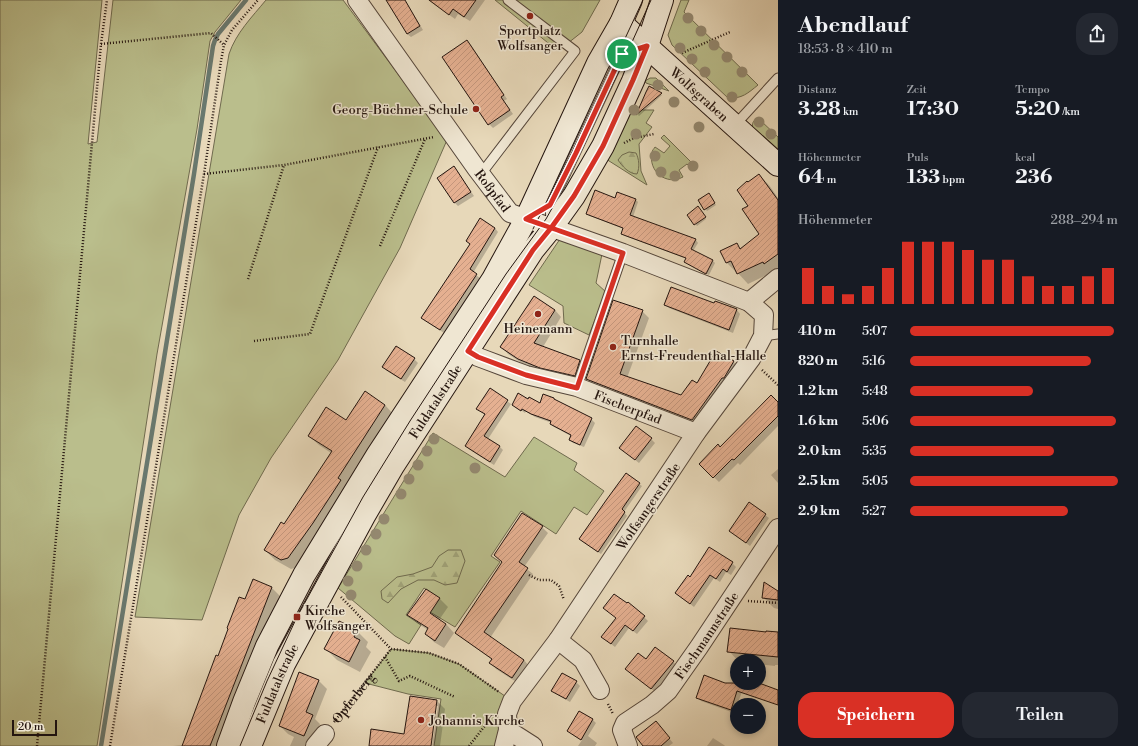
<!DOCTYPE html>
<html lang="de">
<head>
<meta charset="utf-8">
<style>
  body { margin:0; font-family:"Libre Bodoni",serif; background:#242831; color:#f1f3f6; height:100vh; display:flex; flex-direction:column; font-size:15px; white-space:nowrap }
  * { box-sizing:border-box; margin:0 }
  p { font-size:13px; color:#9ea1a6 }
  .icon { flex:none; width:22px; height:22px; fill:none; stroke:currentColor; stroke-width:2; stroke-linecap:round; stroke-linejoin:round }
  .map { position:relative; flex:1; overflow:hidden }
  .side { display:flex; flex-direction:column; background:#171b24; width:360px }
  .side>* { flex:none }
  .fabs { position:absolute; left:730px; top:654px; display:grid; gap:8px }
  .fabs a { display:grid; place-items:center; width:36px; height:36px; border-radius:50%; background:#171b24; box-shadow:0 2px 6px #0003; font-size:20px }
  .scale { position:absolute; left:12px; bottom:10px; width:45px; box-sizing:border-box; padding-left:4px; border:2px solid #24150f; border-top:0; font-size:11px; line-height:14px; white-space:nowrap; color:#24150f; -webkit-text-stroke:3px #efe6d2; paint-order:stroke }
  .pin { position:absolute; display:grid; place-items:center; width:34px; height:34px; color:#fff; margin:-17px; border:2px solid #fff; border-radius:50%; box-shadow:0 1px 4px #0007 }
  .round { display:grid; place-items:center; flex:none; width:42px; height:42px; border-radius:16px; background:#242831 }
  .head { display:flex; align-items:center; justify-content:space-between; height:68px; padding:0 20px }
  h1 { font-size:22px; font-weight:700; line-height:30px }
  .figures { display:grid; grid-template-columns:repeat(3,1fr); gap:6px; height:68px; padding:4px 20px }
  .figures div { display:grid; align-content:center }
  .figures b { font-size:20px; font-weight:700 }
  .figures small { font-size:11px; font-weight:400 }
  .figures p { font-size:11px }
  .chart { height:112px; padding:8px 20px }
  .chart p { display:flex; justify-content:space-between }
  .chart svg { width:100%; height:72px; margin-top:4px; stroke:#d93025; stroke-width:6 }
  .button { display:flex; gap:8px; margin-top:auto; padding:8px 20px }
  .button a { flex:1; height:46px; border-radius:16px; background:#d93025; color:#fff; font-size:16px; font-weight:700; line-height:46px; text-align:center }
  .button a+a { background:#242831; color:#f1f3f6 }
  ul { padding:0 20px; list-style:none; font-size:13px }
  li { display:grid; grid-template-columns:64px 48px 1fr; align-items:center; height:30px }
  li i { height:10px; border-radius:5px; background:#d93025 }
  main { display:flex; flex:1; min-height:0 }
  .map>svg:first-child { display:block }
</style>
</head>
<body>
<main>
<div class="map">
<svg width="778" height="746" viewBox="0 0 778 746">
  <defs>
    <pattern id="forest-firs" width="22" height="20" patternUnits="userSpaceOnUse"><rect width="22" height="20" fill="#babe8c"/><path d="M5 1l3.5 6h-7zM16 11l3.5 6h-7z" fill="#a0a278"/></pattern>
    <pattern id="building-hatch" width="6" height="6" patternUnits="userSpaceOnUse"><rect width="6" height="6" fill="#e5b091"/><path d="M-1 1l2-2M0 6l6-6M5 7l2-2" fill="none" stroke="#c4967c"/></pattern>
  </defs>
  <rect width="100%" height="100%" fill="#e7d8b9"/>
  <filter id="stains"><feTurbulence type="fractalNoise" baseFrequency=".005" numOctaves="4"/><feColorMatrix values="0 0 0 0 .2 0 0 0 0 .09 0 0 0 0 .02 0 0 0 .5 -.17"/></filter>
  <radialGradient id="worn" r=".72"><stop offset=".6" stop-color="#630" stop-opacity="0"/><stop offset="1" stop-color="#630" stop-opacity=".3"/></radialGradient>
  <path fill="#babe8c" stroke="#6f6a4e" d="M0,0H102L88,144L97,142L113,0H241L215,32L210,41L197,129L157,354L97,746H0Z
    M266,0H343L447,140L400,248L338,360L271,458L239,515L202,620L135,617L229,54C236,33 252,17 266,0Z
    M495,0H600L582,32L558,51Z
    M681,0H689L684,12L758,85C748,93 742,99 728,98L672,45L668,35Z
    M650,78H656L669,91L646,83L645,81Z
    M633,104L643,110H654L646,123L652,127L639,144L641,171L647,185L606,159Z
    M756,119L760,120L778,137V153L753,129C752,125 752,122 756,119Z
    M664,135L697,168L693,170L687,164L679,170L683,177C666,186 648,171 652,153C652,150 654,149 655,147L664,153L670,146L661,138Z
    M560,239L602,254L596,283L606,292L589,335L564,323L563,306L529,285Z
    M433,433L505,477L534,437L577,463L574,470L604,491L587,515L574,507L556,534L521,511L491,556L500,562L455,627L430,612L439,598L424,588L406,615L421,625L409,644L395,636L338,588Z
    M391,649L429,653L459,664L512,701L504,746H434L441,699L408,694L365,683Z"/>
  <path fill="url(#forest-firs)" stroke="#6f6a4e" d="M629,152L636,153C639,159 640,167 637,174C629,174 622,166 618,160L622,155Z
    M448,550H461L465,561L457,583L445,585L434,580H418L401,589L388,603L382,599L381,591L397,577L413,574L432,567L439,556Z"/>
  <path fill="#0003" d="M387,0H405L423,30L411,37L407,34Z
    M428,0H485L470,21L458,14L455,19Z
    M467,41L471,45L507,99L504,101L513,114L493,128L489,124L444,57Z
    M650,87L662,95L639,116L638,115Z
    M457,171L474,196L458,206L455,203L438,178Z
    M759,175L769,185L778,198V271L773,272L748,284L737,272H736L726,262L737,245L741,249L761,235L749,206Z
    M710,196L716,205L707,211L699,200Z
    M616,199L636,200L638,202L633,217L696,240L698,243L693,251L713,261L715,263L709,275L688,264L685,262L687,259L625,236L622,234L624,229L590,216L587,214Z
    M699,209L706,219L697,226L688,215Z
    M495,228L498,232L473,273L480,278L444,333L426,321L470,244L467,241Z
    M716,302L737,310L740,314L733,333L669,308L666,304L715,305Z
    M555,310L561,317L543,347L579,361L586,368L581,382L548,374L526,366L508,354L502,347Z
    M642,311L649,318L627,378L681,397L733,361L739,368L698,426L594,386L587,379Z
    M414,359L418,363L405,382L387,371L383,367Z
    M490,389L511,404L488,439L499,446L503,450L494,465L470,450L466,446L485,415L477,409Z
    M778,403V426L740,465L738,463L719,482L700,464Z
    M385,405L394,415L298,567L291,569L275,560L265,550L284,526L331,453L319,445L309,436L346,422Z
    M513,405H540L591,419L595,423L584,447L573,443L570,440L571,436L554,427L551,424L552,423L535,417L526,411L525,413Z
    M651,439L655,443L639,463L624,451Z
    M778,469V483L771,475Z
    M639,484L642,486L624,512L627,516L601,554L583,542Z
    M765,515L769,518L750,546L730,531Z
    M542,527L548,533L524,567L533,574L490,638L524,660L529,666L518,683L496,669L491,663L493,660L462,638L456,633L503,563L495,555Z
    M732,563L736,567L731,575L726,572L720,582L714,578L694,607L676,593L690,579Z
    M271,587L281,597L224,746H173L183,745L218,657L245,601Z
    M426,590L440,599L448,607L439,620L446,624L454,633L444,648L434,642L426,634L428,630L417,623L409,615Z
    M778,593V609L774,608L763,597Z
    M644,617L648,621L637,634L629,628L615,647L606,640L617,618Z
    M357,631L368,642L366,647L371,652L360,672L337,660L326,649Z
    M778,633V665H775V666L759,664V661H738L729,651Z
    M646,660L673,662L679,667L658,694L632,674Z
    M300,673L319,681L327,689L315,719L320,724L312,746H290L294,737L288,734L280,726Z
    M705,677L742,692L734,713L701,701L697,697Z
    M576,682L580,686L570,702L556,694L553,691Z
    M411,697L437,701L445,709L440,746H432L438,706H436L430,746H370L405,735Z
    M579,712L593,720L596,723L588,736L597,743L595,746H578L582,740L568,731Z
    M659,726L673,743L669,746H644Z
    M713,738L724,745L725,746H707Z"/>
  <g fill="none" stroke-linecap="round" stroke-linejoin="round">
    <path stroke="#69786e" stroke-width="4.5" d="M101,746L194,174L213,46L215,40L218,34L246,0"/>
  </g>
  <path fill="url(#building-hatch)" stroke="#24150f" d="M386,0H405L420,26L407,34Z
    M429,0H476L464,17L453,9L449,15Z
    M467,40L504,95L501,97L510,110L488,125L442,57Z
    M649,86L662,93L636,115L646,92Z
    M454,166L471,192L454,203L437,178Z
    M759,174L778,200V254L764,264L763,262L737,274L731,261L726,263L720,251L737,243L740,249L759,234L742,209L748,206L737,190L747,181L748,182Z
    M595,190L615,198L617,192L636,199L630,215L696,239L691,249L713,260L706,274L684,262L686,258L621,234L623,228L586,214Z
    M709,193L715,203L704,210L698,200Z
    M698,206L706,217L694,225L687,215Z
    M480,218L495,228L470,269L477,274L440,330L421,318L470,244L466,241Z
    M671,287L714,303L715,301L737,309L729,330L664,305Z
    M534,296L555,310L534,343L580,360L575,376L540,368L518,359L500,347Z
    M613,300L643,310L620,374L681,395L692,380L697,383L716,351L734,361L724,378H722L692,420L586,379Z
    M396,346L415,358L401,379L382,367Z
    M490,388L508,400L484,436L500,446L490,462L465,446L485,414L476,409Z
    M365,391L385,405L338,478L341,480L313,523L288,558L281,560L264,550L281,522L284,524L332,451L308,436L326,407L346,420Z
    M518,393L528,399L529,397L540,403L543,394L554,398V399L592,418L580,445L569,440L571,435L550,424L551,421L531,414L522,409L521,411L512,405Z
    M771,395L778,402V416L734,460L732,459L713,478L699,464L718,444L720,447Z
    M636,426L652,438L635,460L619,448Z
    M626,473L640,483L622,509L625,512L598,552L579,539L607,499Z
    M749,502L766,514L746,543L729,531Z
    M522,513L543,526L519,562L528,568L484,632L524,660L512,678L489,663L492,659L455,633L502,562L494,555Z
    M709,547L733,562L727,572L723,569L716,579L710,575L690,604L675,593L688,575L690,577Z
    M253,579L272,587L210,746H182L216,655L218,656L228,629L227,628L239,597L245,599Z
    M764,582L778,591V600L762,598Z
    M426,589L440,598L430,613L446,624L435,641L425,634L428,628L407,615Z
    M614,594L627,603L628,602L645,616L633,631L625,625L611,644L601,637L616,618L603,608Z
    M339,621L358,630L354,637L360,640L349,662L324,649Z
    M730,628L766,632V631L778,632V657L727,652Z
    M655,647L674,661L651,689L625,669L638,653L646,659Z
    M299,672L319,680L306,712L313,715L304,736L279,726Z
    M562,673L577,681L566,699L551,691Z
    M704,675L725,683H759L778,690V705L737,691L731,710L696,698Z
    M410,696L437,700L431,746H369L371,729L404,734Z
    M579,711L593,719L581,740L567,731Z
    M656,721L670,738L661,746H643L636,737Z"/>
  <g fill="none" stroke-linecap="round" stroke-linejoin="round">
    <g stroke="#55463a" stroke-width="11">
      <path id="lane" d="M622,54L645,46
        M735,125L778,78
        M481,174L575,51L508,0
        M551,221L550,205L566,173L622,54L621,32
        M763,336L778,334
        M577,387L623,253"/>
    </g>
    <g stroke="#55463a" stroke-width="20">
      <g id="street">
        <path id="s2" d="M357,0L476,168L510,213L623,253L749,302L764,315L763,336L751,359L696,433L558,640L512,701L507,714L508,730L504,746"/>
        <path d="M749,302L778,278"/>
        <path id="s3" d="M468,351L478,357L526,375L577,387L696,433"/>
        <path d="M558,640L583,660L600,690"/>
        <path d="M508,730L533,746"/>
        <path d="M315,746L325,734"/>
        <path id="s4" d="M628,746L622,730L625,723L652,705L668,691L699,647L778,528"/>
      </g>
    </g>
    <g stroke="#24150f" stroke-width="24">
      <g id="secondary">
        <path id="s5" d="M621,23L778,165"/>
        <path d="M228,746L244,702L267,646L304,575L378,454L493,279L526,219L598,63L621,23L631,0"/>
        <path id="s6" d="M250,746L284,664L364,516L393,466L533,250L551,228L574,196L603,146L633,81L647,46L662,0"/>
      </g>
    </g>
    <g stroke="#24150f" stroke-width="2.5" stroke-dasharray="1 2" stroke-linecap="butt">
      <path d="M101,44L211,33L224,45"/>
      <path d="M682,53L730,32"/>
      <path d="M624,143L634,138L654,134"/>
      <path d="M204,174L284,165L434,137"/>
      <path d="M380,246L425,139"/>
      <path d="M248,279L284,165"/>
      <path d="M254,341L310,334L378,147"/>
      <path d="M762,370L778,385"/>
      <path d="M529,575L539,580H551L559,586L564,600"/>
      <path d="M341,597L391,649L429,653L459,664L499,692"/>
      <path d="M748,601L778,603"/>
      <path d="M385,657L399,681L410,676L455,697"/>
      <path d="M745,661L746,654"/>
      <path d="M608,704L613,714"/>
      <path id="s1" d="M334,722L391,649"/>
      <path d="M37,746L101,44L107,0"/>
      <path d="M110,746L204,174L221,61L224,45L232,30L258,0"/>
      <path d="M469,746L491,718"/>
    </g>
    <use href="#lane" stroke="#efe6d2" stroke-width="9"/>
    <use href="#street" stroke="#efe6d2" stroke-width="18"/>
    <use href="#secondary" stroke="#efe6d2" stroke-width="22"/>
    <path stroke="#24150f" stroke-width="1" d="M533,229L572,152L643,0
      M240,746L267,681L297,617L363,497L410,421L506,274L546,219L560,194L618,73L651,0"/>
  </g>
  <g fill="#948970">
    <circle cx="688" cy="18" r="5.5"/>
    <circle cx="701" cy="31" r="5.5"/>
    <circle cx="714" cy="45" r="5.5"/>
    <circle cx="680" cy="48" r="5.5"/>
    <circle cx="727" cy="57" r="5.5"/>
    <circle cx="692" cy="59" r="5.5"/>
    <circle cx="705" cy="72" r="5.5"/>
    <circle cx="742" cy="72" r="5.5"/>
    <circle cx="658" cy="85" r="5.5"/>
    <circle cx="732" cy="97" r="5.5"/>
    <circle cx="674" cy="102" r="5.5"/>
    <circle cx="634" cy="110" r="5.5"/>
    <circle cx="759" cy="122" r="5.5"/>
    <circle cx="699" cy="127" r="5.5"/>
    <circle cx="636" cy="134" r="5.5"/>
    <circle cx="771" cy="134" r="5.5"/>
    <circle cx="655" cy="156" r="5.5"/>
    <circle cx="693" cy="166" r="5.5"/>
    <circle cx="661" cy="172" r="5.5"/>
    <circle cx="675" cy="176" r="5.5"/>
    <circle cx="434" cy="439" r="5.5"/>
    <circle cx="427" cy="451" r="5.5"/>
    <circle cx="418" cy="465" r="5.5"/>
    <circle cx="475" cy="468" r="5.5"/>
    <circle cx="409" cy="479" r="5.5"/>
    <circle cx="401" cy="494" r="5.5"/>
    <circle cx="384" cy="519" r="5.5"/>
    <circle cx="376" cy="534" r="5.5"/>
    <circle cx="366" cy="550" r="5.5"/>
    <circle cx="357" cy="566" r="5.5"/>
    <circle cx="348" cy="581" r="5.5"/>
    <circle cx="351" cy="595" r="5.5"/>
  </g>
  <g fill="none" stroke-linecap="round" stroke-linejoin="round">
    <g stroke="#fff" stroke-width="8">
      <path id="route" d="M622,54L576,153L550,205L526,219C537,223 549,227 560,231L623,253L577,388L526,375L478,357L468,351L533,250L551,228L574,196L603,146L633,80L647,46L622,54"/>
    </g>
    <use href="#route" stroke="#d93025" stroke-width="5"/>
  </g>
  <g fill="#8f2418" stroke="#efe6d2" stroke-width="1.5">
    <circle cx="530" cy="16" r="4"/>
    <circle cx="476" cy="109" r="4"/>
    <circle cx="538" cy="314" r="4"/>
    <circle cx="613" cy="347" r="4"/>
    <rect x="293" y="613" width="8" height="8" rx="2"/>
    <circle cx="421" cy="720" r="4"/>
  </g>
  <g text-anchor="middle" stroke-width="3" stroke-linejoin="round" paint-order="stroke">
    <g font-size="13" fill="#24150f" stroke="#efe6d2" text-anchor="start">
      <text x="530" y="35" text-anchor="middle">Sportplatz<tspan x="530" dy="15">Wolfsanger</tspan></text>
      <text x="468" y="114" text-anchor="end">Georg-Büchner-Schule</text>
      <text x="538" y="333" text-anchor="middle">Heinemann</text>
      <text x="621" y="345">Turnhalle<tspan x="621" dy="15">Ernst‐Freudenthal‐Halle</tspan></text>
      <text x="305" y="615">Kirche<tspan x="305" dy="15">Wolfsanger</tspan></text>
      <text x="429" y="725">Johannis Kirche</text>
    </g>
    <g font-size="13" fill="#24150f" stroke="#efe6d2">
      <text dy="5" stroke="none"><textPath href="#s5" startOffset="106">Wolfsgraben</textPath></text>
      <text dy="5" stroke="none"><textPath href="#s2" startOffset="234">Roßpfad</textPath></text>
      <text dy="5" stroke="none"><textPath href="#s6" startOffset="392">Fuldatalstraße</textPath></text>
      <text dy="5" stroke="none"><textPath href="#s3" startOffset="170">Fischerpfad</textPath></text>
      <text transform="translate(648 506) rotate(-56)" y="5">Wolfsangerstraße</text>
      <text dy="5" stroke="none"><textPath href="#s4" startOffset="146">Fischmannstraße</textPath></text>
      <text dy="5" stroke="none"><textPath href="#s6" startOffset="68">Fuldatalstraße</textPath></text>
      <text dy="5" stroke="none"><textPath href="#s1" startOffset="31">Opferberg</textPath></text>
    </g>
  </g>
  <rect width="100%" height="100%" filter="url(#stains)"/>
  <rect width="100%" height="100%" fill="url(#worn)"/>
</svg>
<div class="fabs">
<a>+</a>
<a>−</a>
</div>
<div class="scale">20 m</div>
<div class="pin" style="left:622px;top:54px;background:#1e9e55"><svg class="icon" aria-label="arrive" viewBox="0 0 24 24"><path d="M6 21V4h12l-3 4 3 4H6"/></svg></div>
</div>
<section class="side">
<div class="head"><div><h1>Abendlauf</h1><p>18:53 · 8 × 410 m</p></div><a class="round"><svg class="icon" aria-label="share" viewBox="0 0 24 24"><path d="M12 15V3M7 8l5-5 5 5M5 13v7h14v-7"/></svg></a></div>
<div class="figures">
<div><p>Distanz</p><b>3.28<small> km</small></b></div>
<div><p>Zeit</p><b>17:30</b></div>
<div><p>Tempo</p><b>5:20<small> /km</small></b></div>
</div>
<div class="figures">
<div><p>Höhenmeter</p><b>64<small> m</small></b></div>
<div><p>Puls</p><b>133<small> bpm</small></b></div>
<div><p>kcal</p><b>236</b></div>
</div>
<div class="chart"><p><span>Höhenmeter</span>288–294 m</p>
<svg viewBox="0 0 160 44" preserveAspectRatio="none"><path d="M5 44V22M15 44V33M25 44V38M35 44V33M45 44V22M55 44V6M65 44V6M75 44V6M85 44V11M95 44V17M105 44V17M115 44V27M125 44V33M135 44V33M145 44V27M155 44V22"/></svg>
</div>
<ul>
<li><b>410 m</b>5:07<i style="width:98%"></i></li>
<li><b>820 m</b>5:16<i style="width:87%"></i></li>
<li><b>1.2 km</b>5:48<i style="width:59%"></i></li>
<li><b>1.6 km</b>5:06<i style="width:99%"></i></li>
<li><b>2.0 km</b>5:35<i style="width:69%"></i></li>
<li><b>2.5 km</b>5:05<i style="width:100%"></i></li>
<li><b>2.9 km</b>5:27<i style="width:76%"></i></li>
</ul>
<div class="button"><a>Speichern</a><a>Teilen</a></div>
</section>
</main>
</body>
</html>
